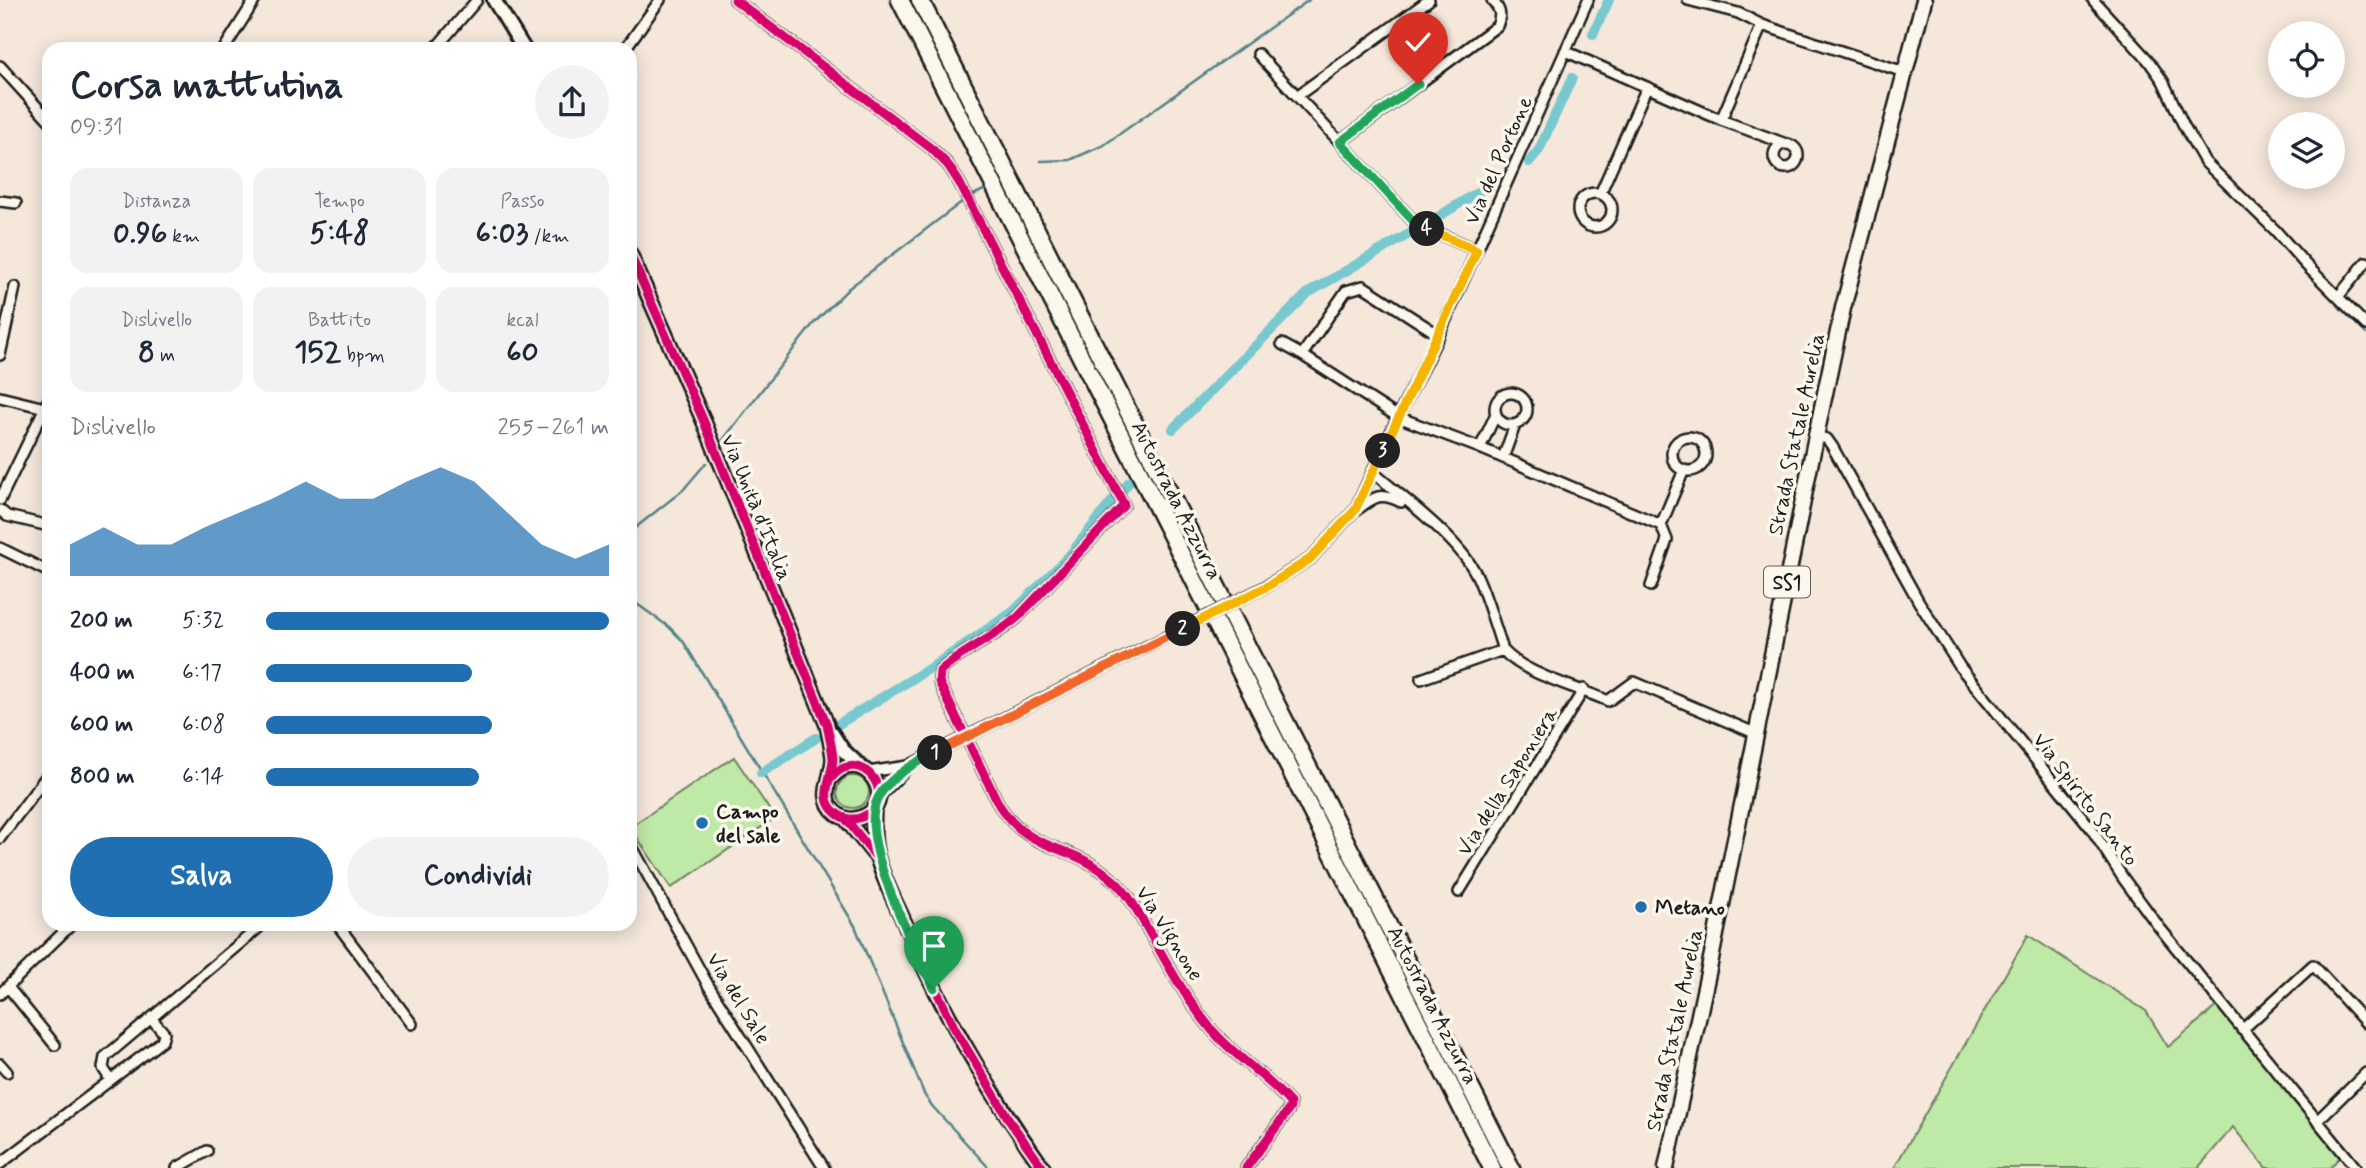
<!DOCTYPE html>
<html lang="it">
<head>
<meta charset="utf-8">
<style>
  body { margin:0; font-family:Mynerve,sans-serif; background:#f2f2f3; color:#1f2937; height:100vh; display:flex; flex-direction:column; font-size:26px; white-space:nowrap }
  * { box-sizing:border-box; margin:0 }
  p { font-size:23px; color:#747a83 }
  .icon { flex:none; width:38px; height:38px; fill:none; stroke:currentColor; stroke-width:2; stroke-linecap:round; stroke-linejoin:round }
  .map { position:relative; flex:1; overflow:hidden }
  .panel { position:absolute; left:42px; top:42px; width:595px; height:889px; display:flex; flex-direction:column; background:#fff; border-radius:21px; box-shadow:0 4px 18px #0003 }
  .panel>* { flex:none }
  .controls { position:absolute; left:2268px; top:21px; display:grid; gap:14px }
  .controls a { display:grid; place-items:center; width:77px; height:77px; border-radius:50%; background:#fff; box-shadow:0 4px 18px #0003; font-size:35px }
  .pin { position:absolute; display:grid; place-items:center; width:60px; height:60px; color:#fff; margin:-72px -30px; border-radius:50% 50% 50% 0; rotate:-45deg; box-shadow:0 0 7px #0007 }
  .pin .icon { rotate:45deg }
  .km { position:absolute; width:35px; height:35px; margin:-18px; border-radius:50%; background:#222; color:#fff; font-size:19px; line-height:35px; text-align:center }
  .round { display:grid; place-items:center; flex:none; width:74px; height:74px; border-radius:37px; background:#f2f2f3 }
  .overview { display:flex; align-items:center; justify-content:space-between; height:119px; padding:0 28px }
  h1 { font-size:38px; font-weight:800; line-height:52px }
  .stats { display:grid; grid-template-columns:repeat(3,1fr); gap:10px; height:119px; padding:7px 28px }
  .stats div { display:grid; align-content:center; border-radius:18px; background:#f2f2f3; text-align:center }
  .stats b { font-size:30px; font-weight:800 }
  .stats small { font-size:19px; font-weight:400 }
  .stats p { font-size:19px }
  .chart { height:196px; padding:14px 28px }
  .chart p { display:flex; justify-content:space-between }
  .chart svg { width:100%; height:126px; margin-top:7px; fill:#1f6fb2; opacity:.7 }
  .action { display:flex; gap:14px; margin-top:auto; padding:14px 28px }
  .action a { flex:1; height:80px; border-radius:42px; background:#1f6fb2; color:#fff; font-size:28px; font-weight:800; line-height:80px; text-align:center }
  .action a+a { background:#f2f2f3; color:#1f2937 }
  ul { padding:0 28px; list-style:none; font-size:23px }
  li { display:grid; grid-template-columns:112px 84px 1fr; align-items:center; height:52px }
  li i { height:18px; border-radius:9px; background:#1f6fb2 }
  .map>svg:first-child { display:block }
</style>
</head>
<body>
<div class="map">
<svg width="2366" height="1168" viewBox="0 0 2366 1168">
  <rect width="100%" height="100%" fill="#f5e7da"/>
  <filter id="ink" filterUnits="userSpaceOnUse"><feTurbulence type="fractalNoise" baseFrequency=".0143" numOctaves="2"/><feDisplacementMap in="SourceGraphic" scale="14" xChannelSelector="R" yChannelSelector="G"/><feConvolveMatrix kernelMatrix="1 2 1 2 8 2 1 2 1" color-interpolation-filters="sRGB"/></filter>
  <g filter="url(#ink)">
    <path fill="#bfe9a6" stroke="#6e8261" stroke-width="2" d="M734,757L775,818L671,888L630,827Z
      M837 792a16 16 0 1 1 32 0a16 16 0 1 1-32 0Z
      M2028,935L2146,1011L2168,1047L2218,1005L2340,1157L2330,1168H2266L2233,1127L2198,1168H1894Z"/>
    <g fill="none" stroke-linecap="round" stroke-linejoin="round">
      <path stroke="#538387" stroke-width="2.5" d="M1041,161L1070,160L1104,145L1309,0
        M973,195L986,189
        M2336,303L2366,334
        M723,440L813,324L849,288L963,201
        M630,532L683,490L706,463
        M630,599L669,627L683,641L855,926L925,1096L933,1107L989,1168"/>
      <path stroke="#77c8cf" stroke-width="10" d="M1593,34L1609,0
        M1529,162L1539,150L1572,78
        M1436,218L1491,184
        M1173,429L1308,293L1414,231
        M1122,491L1129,482
        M837,725L935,665L1013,612L1068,557L1114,499
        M761,773L816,738"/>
      <g stroke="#1c1c1c" stroke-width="14">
        <path id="minor" d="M735,0L932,149L948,165L959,182L1124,505L1019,616C995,638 964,649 940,671L939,682L999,805C1031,855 1071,842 1112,879C1131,895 1139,915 1151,935C1169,967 1188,1002 1212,1030C1235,1057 1267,1076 1290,1103V1108L1246,1168
          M1688,0L1738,13L1762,25L1904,72
          M2093,0L2148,60L2163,81L2184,126L2205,162L2275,230L2306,265L2366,325
          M224,49L255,0
          M435,49L477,0
          M625,49L660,0
          M1565,51L1721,120L1786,144
          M1258,54L1416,224L1477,250
          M0,66L49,120
          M1297,96L1429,0
          M1721,120L1762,25
          M1340,142L1497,26C1502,15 1500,9 1492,0
          M1774 156a12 12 0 1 1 24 0a12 12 0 1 1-24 0Z
          M1578 210a17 17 0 1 1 34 0a17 17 0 1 1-34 0Z
          M1600,194L1647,87
          M0,201L16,203
          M2338,297L2366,262
          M1282,344L1302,355L1398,417L1480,448L1661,525
          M0,355L15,287
          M1302,355L1346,291L1363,286L1439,335
          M1495 409a16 16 0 1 1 32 0a16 16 0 1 1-32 0Z
          M0,397L45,408
          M1816,436L1827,439L1832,446L1919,602L1960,667L2091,828L2123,878L2159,927L2356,1168
          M1672 454a17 17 0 1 1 34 0a17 17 0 1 1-34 0Z
          M1480,448L1496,414
          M1503,458L1515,425
          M1374,473C1405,500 1461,540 1478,578C1488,601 1495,626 1503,650L1421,679
          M0,500L49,399
          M1358,509C1375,496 1381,492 1401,502
          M0,510L7,516L49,526
          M0,548L49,572
          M1267,586L1310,559L1355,510L1398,417L1439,335L1588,0
          M1651,586L1667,540L1661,525L1684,470
          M1503,650C1523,674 1578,687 1608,701L1634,682L1757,734
          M868,772L908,766L1168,636
          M878,798L907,768
          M0,838L49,773
          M630,843L708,985L824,1168
          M1459,892L1584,689
          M337,924L412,1024
          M8,987L55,1045
          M0,994L72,924
          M2242,1030L2313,965L2366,1023
          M0,1064L7,1072
          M110,1079L103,1068L105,1057L263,924
          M2317,1121L2366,1073
          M0,1164L162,1041L164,1033L151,1018
          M177,1168L207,1151"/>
      </g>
      <g stroke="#1c1c1c" stroke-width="18">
        <path id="secondary" d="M494,0L524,49
          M630,254L704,422L827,725C829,736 832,747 833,758C833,777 817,798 836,813C843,819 853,821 862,817C902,802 862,741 831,778
          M831,732L842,749L862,768
          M874,808C873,824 873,841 877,856C883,880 896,903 906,926C942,1012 989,1092 1043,1168
          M845,818L875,855"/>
      </g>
      <g stroke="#1c1c1c" stroke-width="19">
        <path id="primary" d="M1666,1168L1710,964L1816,436L1843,308L1924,0"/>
      </g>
      <g stroke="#1c1c1c" stroke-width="21">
        <path id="motorway" d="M900,0L1492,1168
          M920,0L1511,1168"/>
      </g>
      <use href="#minor" stroke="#fbf7ec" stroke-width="9"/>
      <use href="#secondary" stroke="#fbf7ec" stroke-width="12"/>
      <use href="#primary" stroke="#fbf7ec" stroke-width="14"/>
      <use href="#motorway" stroke="#fbf7ec" stroke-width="16"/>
      <g stroke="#1c1c1c" stroke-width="14" stroke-linecap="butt">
        <path id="minor-bridge" d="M1168,636L1267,586"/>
      </g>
      <use href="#minor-bridge" stroke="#fbf7ec" stroke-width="9"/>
      <g stroke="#fbf7ec" stroke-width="13">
        <path id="cycleway" d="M735,0L932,149L948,165L959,182L1124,505L1019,616C995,638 964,649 940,671L939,682L999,805C1031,855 1071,842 1112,879C1131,895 1139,915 1151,935C1169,967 1188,1002 1212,1030C1235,1057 1267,1076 1290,1103V1108L1246,1168
          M630,254L704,422L827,725C829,736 832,747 833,758C833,777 817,798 836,813C843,819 853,821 862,817C902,802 862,741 831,778
          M845,818L877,858L913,942L955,1029L1011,1123L1043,1168"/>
      </g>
      <use href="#cycleway" stroke="#d6006c" stroke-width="9"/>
    </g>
  </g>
  <g fill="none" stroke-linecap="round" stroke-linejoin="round" filter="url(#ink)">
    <g stroke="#fff" stroke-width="14">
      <path id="split-1" d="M934,988C914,946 866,855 874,810C878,783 912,764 935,753"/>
    </g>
    <g stroke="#fff" stroke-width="14">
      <path id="split-2" d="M935,753L1183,629"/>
    </g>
    <g stroke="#fff" stroke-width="14">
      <path id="split-3" d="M1183,629L1268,586L1310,559L1355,510L1383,451"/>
    </g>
    <g stroke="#fff" stroke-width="14">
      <path id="split-4" d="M1383,451L1477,250L1427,229"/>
    </g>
    <g stroke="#fff" stroke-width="14">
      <path id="split-5" d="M1418,84L1340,142L1416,224L1427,229"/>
    </g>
    <use href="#split-1" stroke="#22a559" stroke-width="9"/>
    <use href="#split-2" stroke="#f0652b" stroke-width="9"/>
    <use href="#split-3" stroke="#f5b400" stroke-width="9"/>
    <use href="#split-4" stroke="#f5b400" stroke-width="9"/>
    <use href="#split-5" stroke="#22a559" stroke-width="9"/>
  </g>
  <g fill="#1f6fb2" stroke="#fbf7ec" stroke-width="2.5">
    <circle cx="702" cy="823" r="7"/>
    <circle cx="1641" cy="907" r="7"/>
  </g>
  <g text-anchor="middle" stroke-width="7" stroke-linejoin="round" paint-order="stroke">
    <rect fill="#fbf7ec" stroke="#5f5e5a" stroke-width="2" x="1764" y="566.5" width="46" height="31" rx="5"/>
    <g font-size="19" font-weight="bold" fill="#1c1c1c">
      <text x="1787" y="589">SS1</text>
    </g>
    <g font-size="21" fill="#1c1c1c" stroke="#fbf7ec">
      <text transform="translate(1498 160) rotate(-66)" y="7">Via del Portone</text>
      <text transform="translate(1796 434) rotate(-78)" y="7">Strada Statale Aurelia</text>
      <text transform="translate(1177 500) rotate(63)" y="7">Autostrada Azzurra</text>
      <text transform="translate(757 507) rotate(68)" y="7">Via Unità d'Italia</text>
      <text transform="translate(1507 781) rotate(-58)" y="7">Via della Saponiera</text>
      <text transform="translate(2086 799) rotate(53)" y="7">Via Spirito Santo</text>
      <text transform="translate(1170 933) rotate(58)" y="7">Via Vignone</text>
      <text transform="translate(739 998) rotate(59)" y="7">Via del Sale</text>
      <text transform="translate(1433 1005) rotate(63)" y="7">Autostrada Azzurra</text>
      <text transform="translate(1674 1030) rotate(-78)" y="7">Strada Statale Aurelia</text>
    </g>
    <g font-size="21" font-weight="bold" fill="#1c1c1c" stroke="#fbf7ec" text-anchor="start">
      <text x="716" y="818">Campo<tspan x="716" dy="24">del sale</tspan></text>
      <text x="1655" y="914">Metano</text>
    </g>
  </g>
</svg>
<div class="controls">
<a><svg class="icon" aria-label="locate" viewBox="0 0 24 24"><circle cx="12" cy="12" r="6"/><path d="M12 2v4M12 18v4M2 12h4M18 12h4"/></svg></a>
<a><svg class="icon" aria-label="layers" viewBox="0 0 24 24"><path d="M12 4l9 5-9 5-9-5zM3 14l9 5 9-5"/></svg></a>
</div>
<div class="pin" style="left:934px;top:988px;background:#1e9e55"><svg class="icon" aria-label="arrive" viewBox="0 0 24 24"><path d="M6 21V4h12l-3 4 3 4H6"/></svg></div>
<div class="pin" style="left:1418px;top:84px;background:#d93025"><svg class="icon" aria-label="check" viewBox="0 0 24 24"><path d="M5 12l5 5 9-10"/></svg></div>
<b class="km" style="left:935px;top:753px">1</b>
<b class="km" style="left:1183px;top:629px">2</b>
<b class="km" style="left:1383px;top:451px">3</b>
<b class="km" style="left:1427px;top:229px">4</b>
<section class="panel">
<div class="overview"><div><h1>Corsa mattutina</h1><p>09:31</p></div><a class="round"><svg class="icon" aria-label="share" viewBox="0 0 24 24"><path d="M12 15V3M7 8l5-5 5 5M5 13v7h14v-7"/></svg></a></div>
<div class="stats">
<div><p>Distanza</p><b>0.96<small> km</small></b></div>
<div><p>Tempo</p><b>5:48</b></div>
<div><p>Passo</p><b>6:03<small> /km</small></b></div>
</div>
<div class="stats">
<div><p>Dislivello</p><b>8<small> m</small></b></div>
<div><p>Battito</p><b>152<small> bpm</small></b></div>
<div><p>kcal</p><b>60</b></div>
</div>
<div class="chart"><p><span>Dislivello</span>255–261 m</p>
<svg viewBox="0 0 160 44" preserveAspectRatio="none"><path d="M0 44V33L10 27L20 33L30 33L40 27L50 22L60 17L70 11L80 17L90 17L100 11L110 6L120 11L130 22L140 33L150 38L160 33V44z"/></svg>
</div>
<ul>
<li><b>200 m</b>5:32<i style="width:100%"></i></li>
<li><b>400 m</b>6:17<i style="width:60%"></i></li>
<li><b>600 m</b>6:08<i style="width:66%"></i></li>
<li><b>800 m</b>6:14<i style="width:62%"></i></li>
</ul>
<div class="action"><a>Salva</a><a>Condividi</a></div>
</section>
</div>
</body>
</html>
